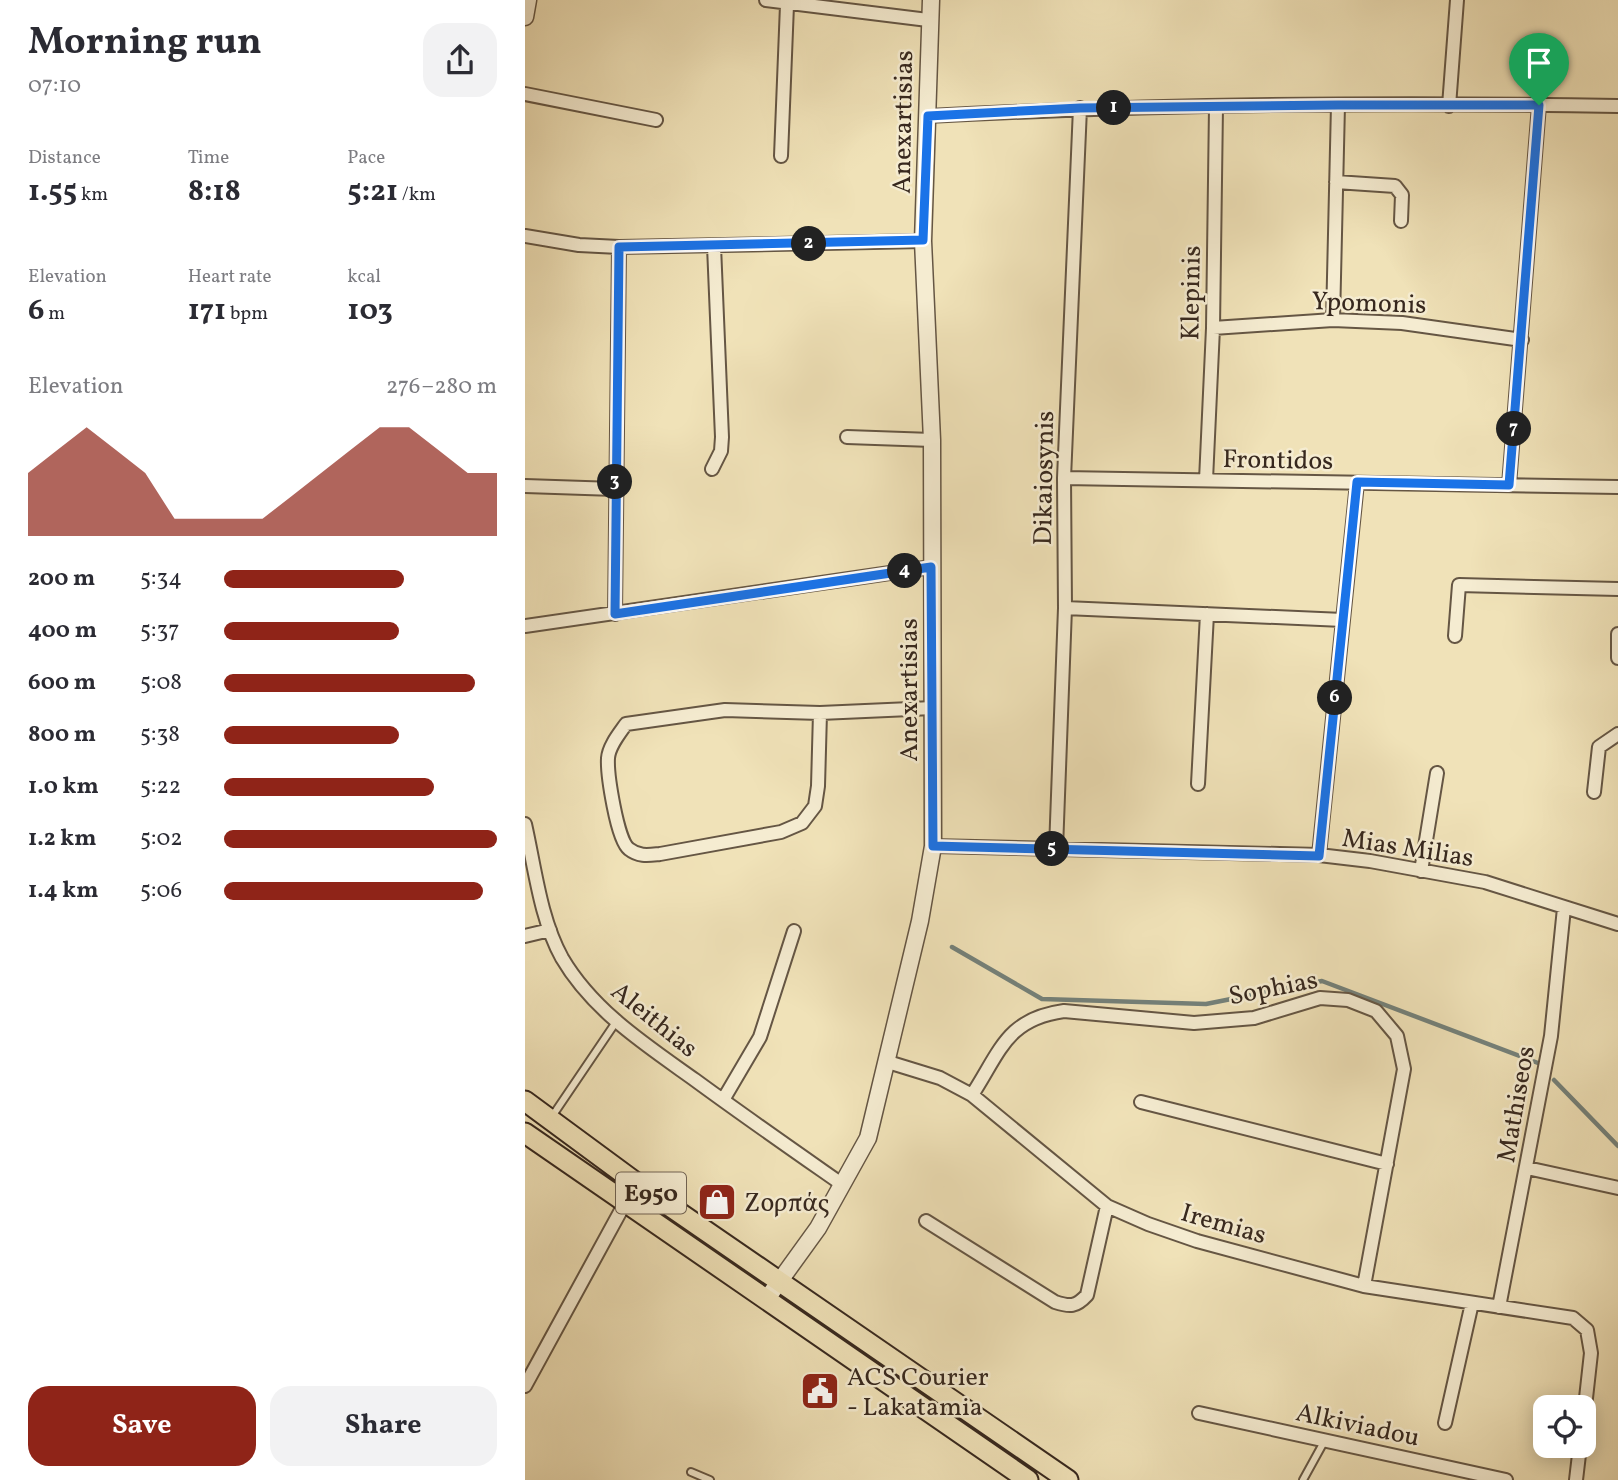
<!DOCTYPE html>
<html lang="en">
<head>
<meta charset="utf-8">
<style>
  body { margin:0; font-family:Vollkorn,serif; background:#f2f2f3; color:#2b2b33; height:100vh; display:flex; flex-direction:column; font-size:26px; white-space:nowrap }
  * { box-sizing:border-box; margin:0 }
  p { font-size:23px; color:#7c7c81 }
  .icon { flex:none; width:38px; height:38px; fill:none; stroke:currentColor; stroke-width:2; stroke-linecap:round; stroke-linejoin:round }
  .map { position:relative; flex:1; overflow:hidden }
  .drawer { display:flex; flex-direction:column; background:#fff; width:525px }
  .drawer>* { flex:none }
  .fabs { position:absolute; left:1008px; top:1395px; display:grid; gap:14px }
  .fabs a { display:grid; place-items:center; width:63px; height:63px; border-radius:14px; background:#fff; box-shadow:0 4px 18px #0003; font-size:35px }
  .pin { position:absolute; display:grid; place-items:center; width:60px; height:60px; color:#fff; margin:-72px -30px; border-radius:50% 50% 50% 0; rotate:-45deg; box-shadow:0 0 7px #0007 }
  .pin .icon { rotate:45deg }
  .km { position:absolute; width:35px; height:35px; margin:-18px; border-radius:50%; background:#222; color:#fff; font-size:19px; line-height:35px; text-align:center }
  .round { display:grid; place-items:center; flex:none; width:74px; height:74px; border-radius:21px; background:#f2f2f3 }
  .summary { display:flex; align-items:center; justify-content:space-between; height:119px; padding:0 28px }
  h1 { font-size:38px; font-weight:700; line-height:52px }
  .metrics { display:grid; grid-template-columns:repeat(3,1fr); gap:10px; height:119px; padding:7px 28px }
  .metrics div { display:grid; align-content:center }
  .metrics b { font-size:30px; font-weight:700 }
  .metrics small { font-size:19px; font-weight:400 }
  .metrics p { font-size:19px }
  .chart { height:196px; padding:14px 28px }
  .chart p { display:flex; justify-content:space-between }
  .chart svg { width:100%; height:126px; margin-top:7px; fill:#8f2418; opacity:.7 }
  .button { display:flex; gap:14px; margin-top:auto; padding:14px 28px }
  .button a { flex:1; height:80px; border-radius:21px; background:#8f2418; color:#fff; font-size:28px; font-weight:700; line-height:80px; text-align:center }
  .button a+a { background:#f2f2f3; color:#2b2b33 }
  ul { padding:0 28px; list-style:none; font-size:23px }
  li { display:grid; grid-template-columns:112px 84px 1fr; align-items:center; height:52px }
  li i { height:18px; border-radius:9px; background:#8f2418 }
  main { display:flex; flex:1; min-height:0 }
  .map>svg:first-child { display:block }
</style>
</head>
<body>
<main>
<section class="drawer">
<div class="summary"><div><h1>Morning run</h1><p>07:10</p></div><a class="round"><svg class="icon" aria-label="share" viewBox="0 0 24 24"><path d="M12 15V3M7 8l5-5 5 5M5 13v7h14v-7"/></svg></a></div>
<div class="metrics">
<div><p>Distance</p><b>1.55<small> km</small></b></div>
<div><p>Time</p><b>8:18</b></div>
<div><p>Pace</p><b>5:21<small> /km</small></b></div>
</div>
<div class="metrics">
<div><p>Elevation</p><b>6<small> m</small></b></div>
<div><p>Heart rate</p><b>171<small> bpm</small></b></div>
<div><p>kcal</p><b>103</b></div>
</div>
<div class="chart"><p><span>Elevation</span>276–280 m</p>
<svg viewBox="0 0 160 44" preserveAspectRatio="none"><path d="M0 44V22L10 14L20 6L30 14L40 22L50 38L60 38L70 38L80 38L90 30L100 22L110 14L120 6L130 6L140 14L150 22L160 22V44z"/></svg>
</div>
<ul>
<li><b>200 m</b>5:34<i style="width:66%"></i></li>
<li><b>400 m</b>5:37<i style="width:64%"></i></li>
<li><b>600 m</b>5:08<i style="width:92%"></i></li>
<li><b>800 m</b>5:38<i style="width:64%"></i></li>
<li><b>1.0 km</b>5:22<i style="width:77%"></i></li>
<li><b>1.2 km</b>5:02<i style="width:100%"></i></li>
<li><b>1.4 km</b>5:06<i style="width:95%"></i></li>
</ul>
<div class="button"><a>Save</a><a>Share</a></div>
</section>
<div class="map">
<svg width="1093" height="1480" viewBox="0 0 1093 1480">
  <rect width="100%" height="100%" fill="#f0e2b8"/>
  <filter id="stains"><feTurbulence type="fractalNoise" baseFrequency=".00286" numOctaves="4"/><feColorMatrix values="0 0 0 0 .2 0 0 0 0 .09 0 0 0 0 .02 0 0 0 .5 -.17"/></filter>
  <radialGradient id="worn" r=".72"><stop offset=".6" stop-color="#630" stop-opacity="0"/><stop offset="1" stop-color="#630" stop-opacity=".3"/></radialGradient>
  <g fill="none" stroke-linecap="round" stroke-linejoin="round">
    <path stroke="#74817a" stroke-width="4.5" d="M427,947L517,999L681,1004L797,981L1013,1063
      M1029,1080L1093,1146"/>
    <g stroke="#655644" stroke-width="10">
      <path id="service" d="M26,1118L91,1022
        M166,1472L185,1480
        M778,1480L800,1440"/>
    </g>
    <g stroke="#655644" stroke-width="16">
      <path id="minor" d="M241,0L403,20
        M0,94L131,120
        M924,106L932,0
        M403,116C633,104 863,102 1093,106
        M256,156L262,5
        M811,182L870,186L877,195L876,221
        M0,236L54,245L94,247L398,241
        M808,320L813,105
        M688,328L808,320L877,323L997,340
        M322,437L407,440
        M187,469L196,451L197,437L189,246
        M539,478L1093,487
        M681,480L688,328L691,107
        M984,485L1014,105
        M0,486L90,489
        M540,608L818,620
        M90,614L94,247
        M0,626L406,567
        M1093,634V658
        M930,636L934,585L1093,589
        M295,713L293,786L290,806L277,823L256,832L135,854C124,855 114,857 104,849C92,840 82,774 83,758C84,746 94,734 101,724L200,710L295,713L408,708
        M673,784L682,614
        M1069,792L1074,747L1093,734
        M0,824C10,868 15,918 37,958C68,1011 121,1045 170,1080C219,1116 268,1150 318,1185
        M408,846L794,855L845,861L960,882L1093,924
        M531,849L540,608L539,478L555,108
        M794,855L832,483
        M896,871L912,773
        M0,936L25,930
        M363,1062L415,1078L447,1095L582,1206L623,1224L672,1241L839,1286L1048,1318L1062,1330L1066,1353L1059,1416
        M447,1095C476,1050 482,1019 539,1011L669,1023L729,1018L795,998L823,1000L851,1011L872,1036L879,1069L839,1286
        M198,1100L235,1037L269,931
        M616,1102L862,1164
        M1002,1168L1093,1188
        M401,1221L530,1302C545,1307 551,1307 562,1295L582,1206
        M974,1307L1026,1036L1039,908
        M0,1386L100,1203
        M674,1413L981,1480
        M920,1423L947,1303
        M1051,1480L1055,1446"/>
    </g>
    <g stroke="#655644" stroke-width="19">
      <path id="tertiary" d="M0,17L3,0
        M241,1300L293,1228L343,1138L395,921L408,846L407,440L398,241L406,0"/>
    </g>
    <g stroke="#37281e" stroke-width="23">
      <path id="primary" d="M0,1101L114,1185L543,1480
        M0,1133L503,1480"/>
    </g>
    <use href="#service" stroke="#f5ecd1" stroke-width="6"/>
    <use href="#minor" stroke="#f5ecd1" stroke-width="12"/>
    <use href="#tertiary" stroke="#f5ecd1" stroke-width="16"/>
    <use href="#primary" stroke="#f0e2b8" stroke-width="19"/>
  </g>
  <g fill="none" stroke-linecap="round" stroke-linejoin="round">
    <g stroke="#fff" stroke-width="14">
      <path id="route" d="M813,105H1014L984,485L832,482L794,856L408,846L406,567L90,614L94,247L398,240L403,116L555,108Z"/>
    </g>
    <use href="#route" stroke="#1a73e8" stroke-width="9"/>
  </g>
  <defs>
    <g id="shop-square" transform="scale(2.0125)"><rect x="-9" y="-9" width="18" height="18" rx="4" fill="#8f2418" stroke="#f5ecd1"/><path d="M-5-2.5h2.3a2.7 3.5 0 0 1 5.4 0H5L5.5 6h-11ZM-1.5-2.5h3a1.5 2.3 0 0 0-3 0Z" fill="#fff"/></g>
    <g id="civic-square" transform="scale(2.0125)"><rect x="-9" y="-9" width="18" height="18" rx="4" fill="#8f2418" stroke="#f5ecd1"/><path d="M-.6-6.5H3V-4.5H.6V-3L4-1V1h2V6H-6V1h2V-1L-.6-3ZM-1.2 2.5V6h2.4V2.5Z" fill="#fff"/></g>
  </defs>
  <g fill-rule="evenodd">
    <use href="#shop-square" x="192" y="1202"/>
    <use href="#civic-square" x="295" y="1391"/>
  </g>
  <g text-anchor="middle" stroke-width="5" stroke-linejoin="round" paint-order="stroke">
    <rect fill="#f5ecd1" stroke="#706354" stroke-width="2" x="91" y="1172.5" width="70" height="41" rx="5"/>
    <g font-size="24" font-weight="bold" fill="#37281e">
      <text x="126" y="1201">E950</text>
    </g>
    <g font-size="26" fill="#37281e" stroke="#f5ecd1">
      <text transform="translate(377 122) rotate(-89)" y="9">Anexartisias</text>
      <text transform="translate(665 293) rotate(-89)" y="9">Klepinis</text>
      <text transform="translate(844 302) rotate(2)" y="9">Ypomonis</text>
      <text transform="translate(753 459) rotate(1)" y="9">Frontidos</text>
      <text transform="translate(518 478) rotate(-89)" y="9">Dikaiosynis</text>
      <text transform="translate(383 690) rotate(-90)" y="9">Anexartisias</text>
      <text transform="translate(883 847) rotate(9)" y="9">Mias Milias</text>
      <text transform="translate(748 987) rotate(-11)" y="9">Sophias</text>
      <text transform="translate(130 1019) rotate(39)" y="9">Aleithias</text>
      <text transform="translate(990 1104) rotate(-80)" y="9">Mathiseos</text>
      <text transform="translate(699 1223) rotate(16)" y="9">Iremias</text>
      <text transform="translate(833 1424) rotate(12)" y="9">Alkiviadou</text>
    </g>
    <g font-size="26" fill="#37281e" stroke="#f5ecd1" text-anchor="start">
      <text x="219" y="1211">Ζορπάς</text>
      <text x="322" y="1385">ACS Courier<tspan x="322" dy="30">- Lakatamia</tspan></text>
    </g>
  </g>
  <rect width="100%" height="100%" filter="url(#stains)"/>
  <rect width="100%" height="100%" fill="url(#worn)"/>
</svg>
<div class="fabs">
<a><svg class="icon" aria-label="locate" viewBox="0 0 24 24"><circle cx="12" cy="12" r="6"/><path d="M12 2v4M12 18v4M2 12h4M18 12h4"/></svg></a>
</div>
<div class="pin" style="left:1014px;top:105px;background:#1e9e55"><svg class="icon" aria-label="arrive" viewBox="0 0 24 24"><path d="M6 21V4h12l-3 4 3 4H6"/></svg></div>
<b class="km" style="left:589px;top:108px">1</b>
<b class="km" style="left:284px;top:244px">2</b>
<b class="km" style="left:90px;top:482px">3</b>
<b class="km" style="left:380px;top:571px">4</b>
<b class="km" style="left:527px;top:849px">5</b>
<b class="km" style="left:810px;top:698px">6</b>
<b class="km" style="left:989px;top:429px">7</b>
</div>
</main>
</body>
</html>
